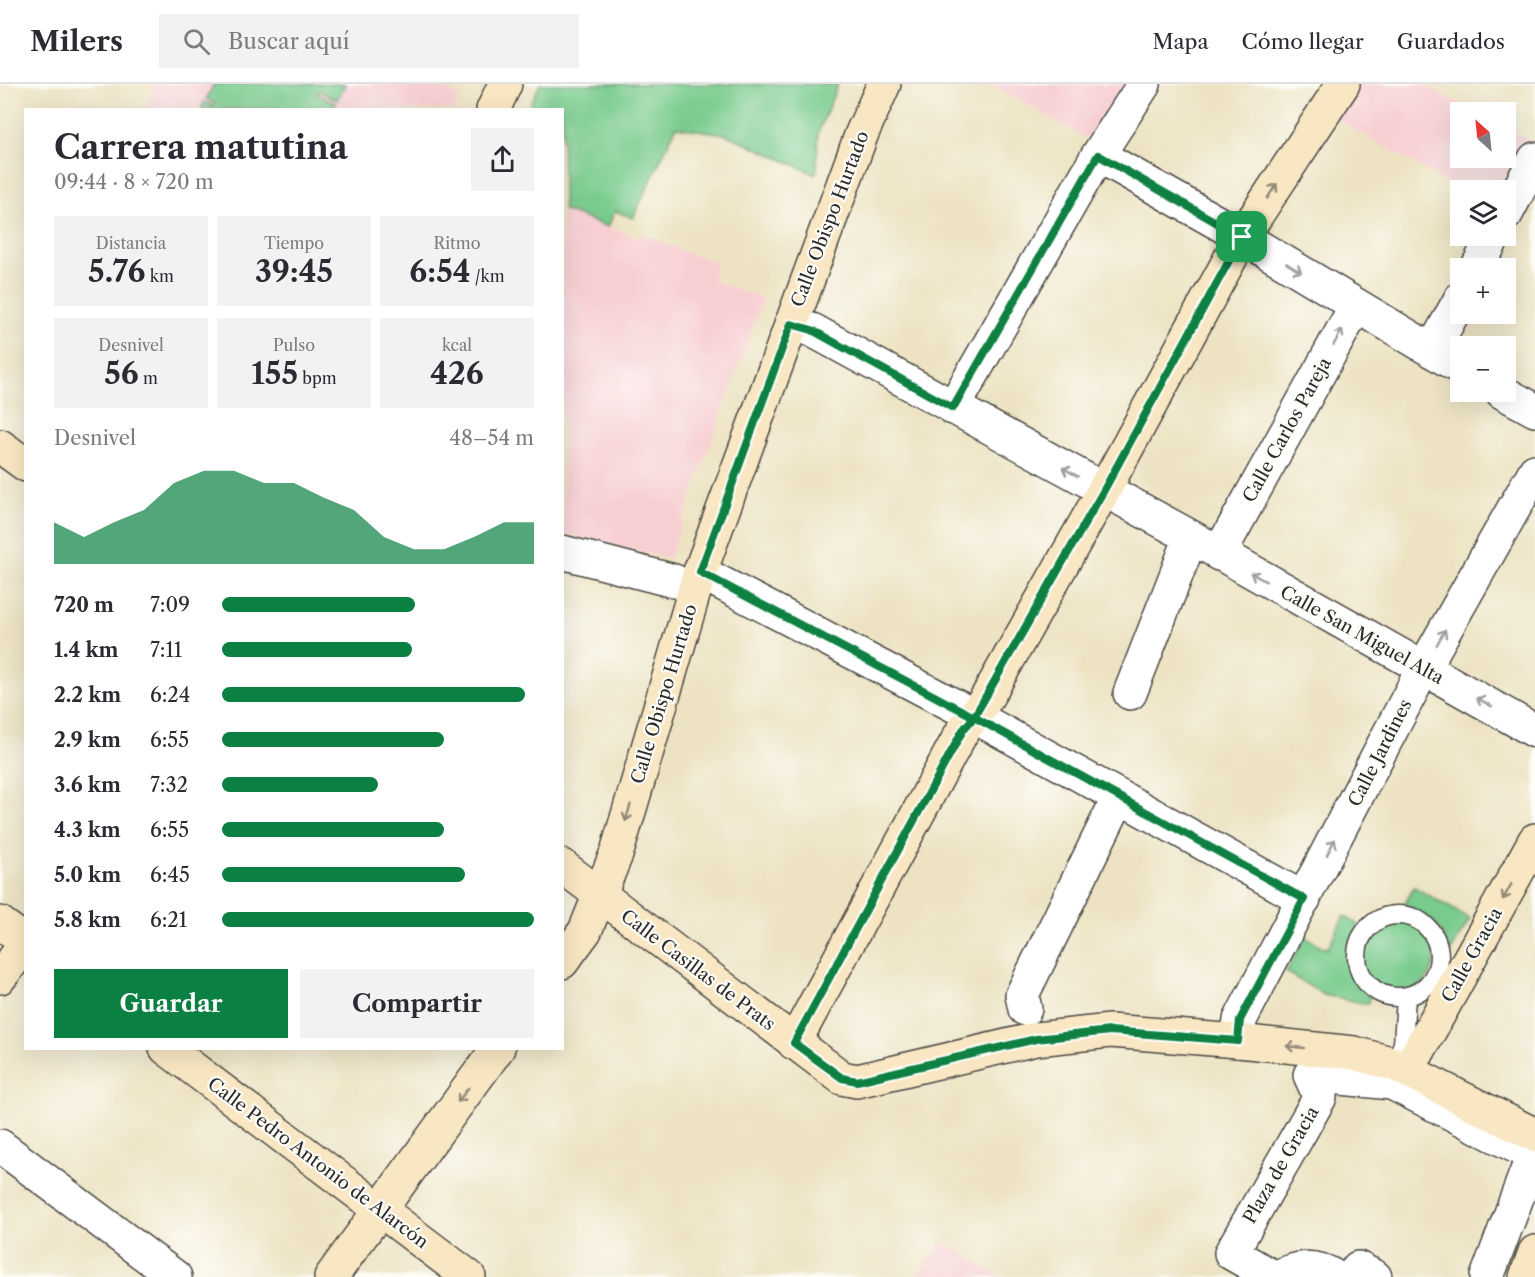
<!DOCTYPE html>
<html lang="es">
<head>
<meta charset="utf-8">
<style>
  body { margin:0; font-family:"Libre Caslon Text",serif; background:#f2f2f3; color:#2b2b33; height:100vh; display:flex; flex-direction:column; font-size:22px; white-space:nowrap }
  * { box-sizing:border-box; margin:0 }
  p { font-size:20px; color:#7c7c81 }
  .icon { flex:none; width:33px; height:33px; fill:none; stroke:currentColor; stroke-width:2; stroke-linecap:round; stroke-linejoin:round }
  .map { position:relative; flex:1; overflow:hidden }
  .sheet { position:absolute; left:24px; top:24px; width:540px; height:942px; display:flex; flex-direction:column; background:#fff; border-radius:0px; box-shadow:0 6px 24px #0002 }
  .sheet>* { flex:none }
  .needle { width:39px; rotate:333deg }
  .controls { position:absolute; left:1450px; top:18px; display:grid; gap:12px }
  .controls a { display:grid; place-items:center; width:66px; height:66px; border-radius:0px; background:#fff; box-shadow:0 6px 24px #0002; font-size:30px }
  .pin { position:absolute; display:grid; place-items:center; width:51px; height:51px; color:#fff; margin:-26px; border-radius:12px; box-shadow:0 3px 9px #0006 }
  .round { display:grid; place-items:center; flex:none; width:63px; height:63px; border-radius:0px; background:#f2f2f3 }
  .headline { display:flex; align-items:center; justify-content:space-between; height:102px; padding:0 30px }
  h1 { font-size:33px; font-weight:700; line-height:45px }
  .figures { display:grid; grid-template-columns:repeat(3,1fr); gap:9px; height:102px; padding:6px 30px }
  .figures div { display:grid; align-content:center; border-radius:0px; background:#f2f2f3; text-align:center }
  .figures b { font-size:30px; font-weight:700 }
  .figures small { font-size:16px; font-weight:400 }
  .figures p { font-size:16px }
  .chart { height:168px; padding:12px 30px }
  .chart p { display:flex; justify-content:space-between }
  .chart svg { width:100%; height:108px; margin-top:6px; fill:#0b8043; opacity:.7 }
  .cta { display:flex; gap:12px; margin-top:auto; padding:12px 30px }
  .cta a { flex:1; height:69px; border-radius:0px; background:#0b8043; color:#fff; font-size:24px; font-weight:700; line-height:69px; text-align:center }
  .cta a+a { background:#f2f2f3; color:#2b2b33 }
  ul { padding:0 30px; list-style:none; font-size:20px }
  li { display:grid; grid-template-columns:96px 72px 1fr; align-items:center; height:45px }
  li i { height:15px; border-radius:8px; background:#0b8043 }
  header { display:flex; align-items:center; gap:36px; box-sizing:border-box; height:84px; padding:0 30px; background:#fff; border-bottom:2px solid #e1e1e2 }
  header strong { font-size:28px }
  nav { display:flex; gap:33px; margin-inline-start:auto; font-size:21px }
  .search { width:420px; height:54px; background:#f2f2f3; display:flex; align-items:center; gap:15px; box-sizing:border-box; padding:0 21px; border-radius:0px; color:#7c7c81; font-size:22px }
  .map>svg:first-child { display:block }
</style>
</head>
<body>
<header>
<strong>Milers</strong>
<div class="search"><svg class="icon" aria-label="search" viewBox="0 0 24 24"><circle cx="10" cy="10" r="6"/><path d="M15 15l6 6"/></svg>Buscar aquí</div>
<nav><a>Mapa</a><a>Cómo llegar</a><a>Guardados</a></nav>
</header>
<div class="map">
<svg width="1535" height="1193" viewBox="0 0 1535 1193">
  <rect width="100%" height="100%" fill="#fdfcf7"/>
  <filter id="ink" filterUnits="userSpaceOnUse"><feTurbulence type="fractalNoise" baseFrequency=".0167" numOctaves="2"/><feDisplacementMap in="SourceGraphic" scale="12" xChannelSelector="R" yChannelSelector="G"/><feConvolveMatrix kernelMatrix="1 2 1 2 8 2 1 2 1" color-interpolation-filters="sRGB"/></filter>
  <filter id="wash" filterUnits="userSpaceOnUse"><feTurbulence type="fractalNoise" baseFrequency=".008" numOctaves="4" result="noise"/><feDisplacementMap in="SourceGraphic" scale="24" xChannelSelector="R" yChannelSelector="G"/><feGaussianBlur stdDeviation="1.35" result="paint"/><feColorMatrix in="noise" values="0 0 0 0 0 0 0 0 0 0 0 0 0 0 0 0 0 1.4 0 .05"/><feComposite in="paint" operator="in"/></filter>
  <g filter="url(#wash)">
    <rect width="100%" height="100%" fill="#ede3c3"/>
    <path fill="#f7cfd3" d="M155,0H435L460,12L454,26H146Z
      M991,0H1130L1094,59Z
      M1353,0H1423L1477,28H1461V74H1506V44L1531,58L1506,107H1461L1332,32Z
      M562,126L638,154L640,150L716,179L712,197L763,214L669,475L563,449Z
      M943,1157L1001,1193H917Z"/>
    <path fill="#78cb8d" stroke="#527b5c" stroke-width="1.5" d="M214,0H345L337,16L319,7L317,10L336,19L333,25H201L204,18L214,22L215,19L206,15Z
      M540,0H838L818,49L817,85L815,90L725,50L676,43L633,134L615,127L608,143L563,126L562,26L528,25Z
      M1414,803L1470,835L1450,869C1443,844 1429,828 1403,823Z
      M1344,832L1359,841C1343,869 1350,890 1371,912L1368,920L1324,911L1286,888L1305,853L1327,865Z
      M1361 872a37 37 0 1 1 74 0a37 37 0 1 1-74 0Z"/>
  </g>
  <g filter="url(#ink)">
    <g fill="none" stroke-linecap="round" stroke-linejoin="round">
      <g stroke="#484742" stroke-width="21">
        <path id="lane" d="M1357 872a41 41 0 1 1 82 0a41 41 0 1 1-82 0Z
          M1394,980L1403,960L1406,913"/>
      </g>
      <g stroke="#484742" stroke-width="36">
        <path id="street" d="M1098,71L1234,148L1461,284
          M1506,130L1535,75
          M1477,184L1494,152
          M791,240L812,246L1191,453L1535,647
          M1432,267L1461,214
          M1502,308L1535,326
          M953,324L1098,71L1144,0
          M562,468L674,497
          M1219,470L1356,222
          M700,488L961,625L1304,815
          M1130,609L1191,453
          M1025,925L1022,911L1119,713
          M1238,957L1240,936L1423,585L1535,387
          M0,1062L175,1193
          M1273,1193L1231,1169L1320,1013L1310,991L1392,999L1533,1071L1487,1193
          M1276,1193C1298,1183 1314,1180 1335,1193
          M1353,1193L1358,1184L1375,1193"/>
      </g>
      <g stroke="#484742" stroke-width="36">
        <path id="secondary" d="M493,26L505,0
          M0,362L26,381
          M562,782L842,994L857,997L1036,955L1110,947L1238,957L1354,969L1394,980L1535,1051
          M0,839L26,858
          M562,878L585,847L617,768L700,488L862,49L884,0
          M0,893L26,860
          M794,959L963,646L986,615L1104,406L1242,153L1343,0
          M166,964L469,1193
          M1408,986L1535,756
          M331,1193L498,964
          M1526,1193L1535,1168"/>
      </g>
      <use href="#lane" stroke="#fff" stroke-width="18"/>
      <use href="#street" stroke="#fff" stroke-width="33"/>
      <use href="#secondary" stroke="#f9e7c3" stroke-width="33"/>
    </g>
    <defs><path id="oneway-shaft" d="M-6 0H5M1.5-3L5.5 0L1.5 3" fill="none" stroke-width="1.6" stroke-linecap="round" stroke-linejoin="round" transform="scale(1.5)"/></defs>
    <g stroke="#928977">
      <use href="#oneway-shaft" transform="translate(1272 107) rotate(-57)"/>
      <use href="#oneway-shaft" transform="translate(628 729) rotate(107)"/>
      <use href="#oneway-shaft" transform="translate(1507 808) rotate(119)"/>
      <use href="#oneway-shaft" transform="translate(1295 963) rotate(-174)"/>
      <use href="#oneway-shaft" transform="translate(463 1011) rotate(127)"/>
    </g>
    <g stroke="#a0a0a0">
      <use href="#oneway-shaft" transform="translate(1294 184) rotate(32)"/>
      <use href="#oneway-shaft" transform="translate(1338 253) rotate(-61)"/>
      <use href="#oneway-shaft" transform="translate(1070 388) rotate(-151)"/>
      <use href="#oneway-shaft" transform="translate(1258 493) rotate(-151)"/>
      <use href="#oneway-shaft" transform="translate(1441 553) rotate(-61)"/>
      <use href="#oneway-shaft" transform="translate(1484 618) rotate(-151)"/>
      <use href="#oneway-shaft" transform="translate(1331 763) rotate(-63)"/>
    </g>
  </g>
  <g fill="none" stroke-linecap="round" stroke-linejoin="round" filter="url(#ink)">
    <g stroke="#fff" stroke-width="12">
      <path id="route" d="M1242,153L1104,406L974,633L1304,815L1240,936L1238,957L1110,947L1036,955L857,997L842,994L794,959L963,646L974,633L700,488L791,240L812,246L953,324L1098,71L1242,153"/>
    </g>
    <use href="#route" stroke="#0b8043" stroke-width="8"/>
  </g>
  <g text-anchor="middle" stroke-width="4.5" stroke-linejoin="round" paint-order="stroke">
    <g font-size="18" fill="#2b2b2b" stroke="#fdfcf7">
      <text transform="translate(830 135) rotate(-69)" y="6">Calle Obispo Hurtado</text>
      <text transform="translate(1287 346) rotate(-61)" y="6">Calle Carlos Pareja</text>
      <text transform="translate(1362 551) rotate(29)" y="6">Calle San Miguel Alta</text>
      <text transform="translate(664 610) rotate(-73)" y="6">Calle Obispo Hurtado</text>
      <text transform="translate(1380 669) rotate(-63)" y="6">Calle Jardines</text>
      <text transform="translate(1472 871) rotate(-61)" y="6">Calle Gracia</text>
      <text transform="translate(698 886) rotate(37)" y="6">Calle Casillas de Prats</text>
      <text transform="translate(318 1079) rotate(37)" y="6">Calle Pedro Antonio de Alarcón</text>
      <text transform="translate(1281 1081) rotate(-60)" y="6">Plaza de Gracia</text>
    </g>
  </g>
</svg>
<div class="controls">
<a><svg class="needle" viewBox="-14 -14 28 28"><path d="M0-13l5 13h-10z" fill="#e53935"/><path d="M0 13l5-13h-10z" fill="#7c7c81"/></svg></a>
<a><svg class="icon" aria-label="layers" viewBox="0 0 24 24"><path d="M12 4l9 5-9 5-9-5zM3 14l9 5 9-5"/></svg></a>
<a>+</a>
<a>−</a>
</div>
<div class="pin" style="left:1242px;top:153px;background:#1e9e55"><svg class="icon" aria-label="arrive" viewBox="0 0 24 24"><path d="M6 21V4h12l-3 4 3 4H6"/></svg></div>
<section class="sheet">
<div class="headline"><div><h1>Carrera matutina</h1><p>09:44 · 8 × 720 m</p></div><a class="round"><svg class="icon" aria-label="share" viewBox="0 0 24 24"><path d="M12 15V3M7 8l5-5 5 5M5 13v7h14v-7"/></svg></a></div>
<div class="figures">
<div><p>Distancia</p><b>5.76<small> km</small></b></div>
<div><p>Tiempo</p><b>39:45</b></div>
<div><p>Ritmo</p><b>6:54<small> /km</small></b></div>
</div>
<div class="figures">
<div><p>Desnivel</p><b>56<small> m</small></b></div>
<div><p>Pulso</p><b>155<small> bpm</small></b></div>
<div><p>kcal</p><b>426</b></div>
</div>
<div class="chart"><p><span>Desnivel</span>48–54 m</p>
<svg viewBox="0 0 160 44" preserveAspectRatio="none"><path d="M0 44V27L10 33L20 27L30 22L40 11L50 6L60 6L70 11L80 11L90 17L100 22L110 33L120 38L130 38L140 33L150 27L160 27V44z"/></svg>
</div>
<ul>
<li><b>720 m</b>7:09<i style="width:62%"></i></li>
<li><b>1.4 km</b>7:11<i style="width:61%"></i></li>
<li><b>2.2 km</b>6:24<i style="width:97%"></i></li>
<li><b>2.9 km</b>6:55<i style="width:71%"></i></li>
<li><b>3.6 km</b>7:32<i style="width:50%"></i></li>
<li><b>4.3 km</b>6:55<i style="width:71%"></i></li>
<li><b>5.0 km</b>6:45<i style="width:78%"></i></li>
<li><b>5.8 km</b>6:21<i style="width:100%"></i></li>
</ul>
<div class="cta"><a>Guardar</a><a>Compartir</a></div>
</section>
</div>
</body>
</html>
